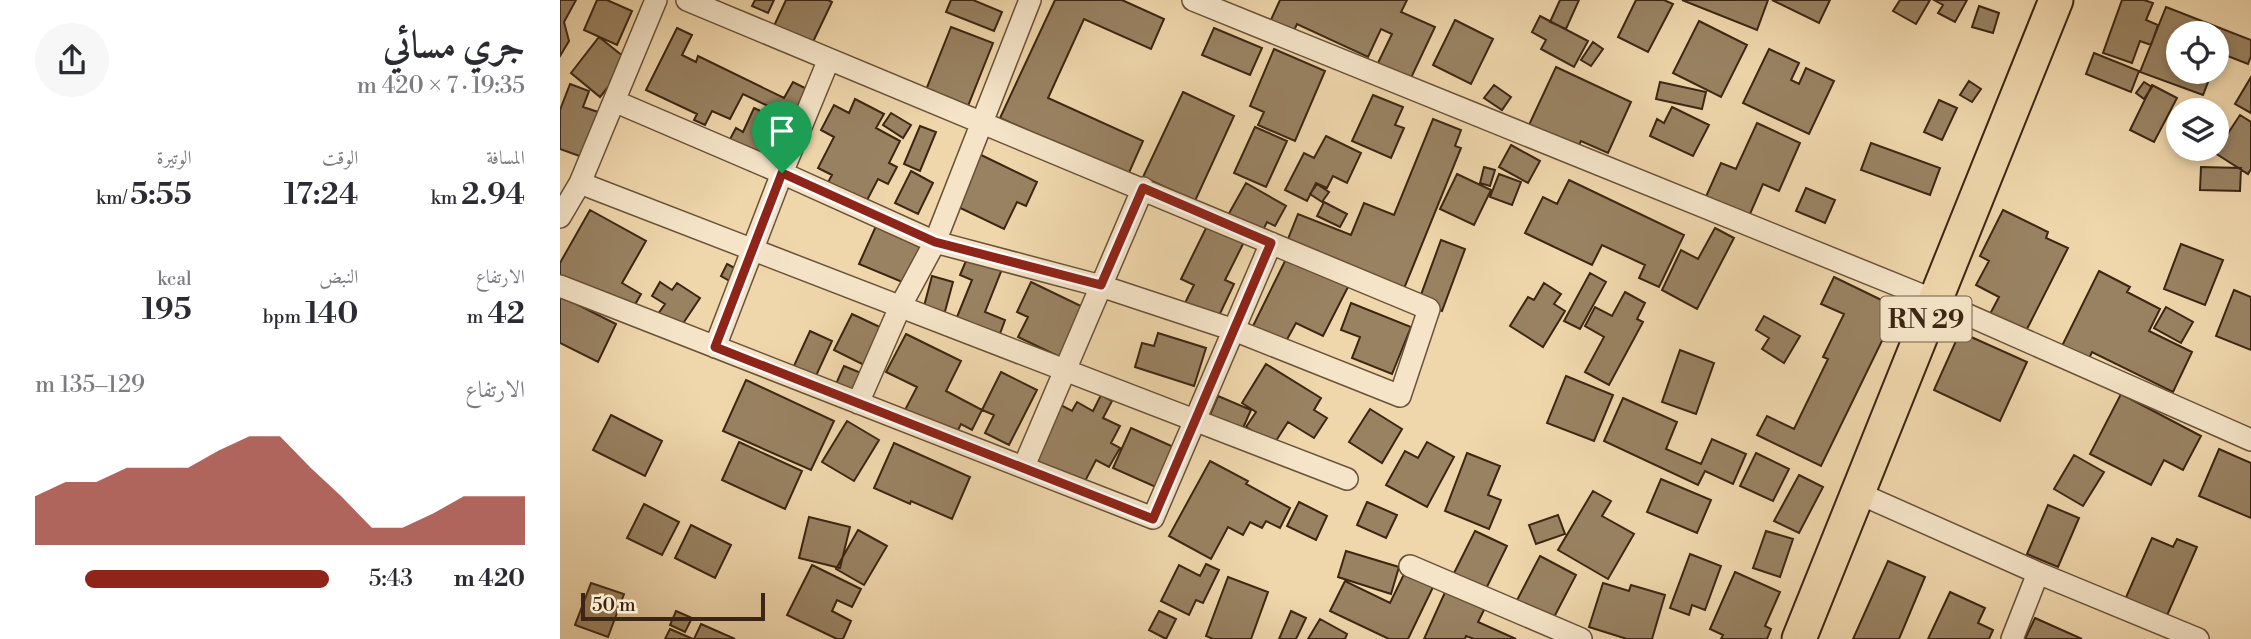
<!DOCTYPE html>
<html lang="ar">
<head>
<meta charset="utf-8">
<style>
  body { margin:0; font-family:"Libre Bodoni",Amiri,serif; background:#f7f7f7; color:#2b2b33; direction:rtl; height:100vh; display:flex; flex-direction:column; font-size:26px; white-space:nowrap }
  * { box-sizing:border-box; margin:0 }
  p { font-size:23px; color:#7c7c81 }
  .icon { flex:none; width:38px; height:38px; fill:none; stroke:currentColor; stroke-width:2; stroke-linecap:round; stroke-linejoin:round }
  .map { position:relative; flex:1; overflow:hidden; direction:ltr }
  .panel { display:flex; flex-direction:column; background:#fff; width:560px }
  .panel>* { flex:none }
  .controls { position:absolute; left:1606px; top:21px; display:grid; gap:14px }
  .controls a { display:grid; place-items:center; width:63px; height:63px; border-radius:50%; background:#fff; box-shadow:0 4px 10px #0003; font-size:35px }
  .scale { position:absolute; left:21px; bottom:18px; width:184px; box-sizing:border-box; padding-left:7px; border:4px solid #3c2613; border-top:0; font-size:19px; line-height:24px; white-space:nowrap; color:#3c2613; -webkit-text-stroke:5px #f5e4c8; paint-order:stroke }
  .pin { position:absolute; display:grid; place-items:center; width:60px; height:60px; color:#fff; margin:-72px -30px; border-radius:50% 50% 50% 0; rotate:-45deg; box-shadow:0 0 7px #0007 }
  .pin .icon { rotate:45deg }
  .round { display:grid; place-items:center; flex:none; width:74px; height:74px; border-radius:37px; background:#f7f7f7 }
  .summary { display:flex; align-items:center; justify-content:space-between; height:119px; padding:0 35px }
  h1 { font-size:38px; font-weight:600; line-height:52px }
  .figures { display:grid; grid-template-columns:repeat(3,1fr); gap:10px; height:119px; padding:7px 35px }
  .figures div { display:grid; align-content:center }
  .figures b { font-size:30px; font-weight:600 }
  .figures small { font-size:19px; font-weight:400 }
  .figures p { font-size:19px }
  .chart { height:196px; padding:14px 35px }
  .chart p { display:flex; justify-content:space-between }
  .chart svg { width:100%; height:126px; margin-top:7px; fill:#8f2418; opacity:.7 }
  ul { padding:0 35px; list-style:none; font-size:23px }
  li { display:grid; grid-template-columns:112px 84px 1fr; align-items:center; height:52px }
  li i { height:18px; border-radius:9px; background:#8f2418 }
  main { display:flex; flex:1; min-height:0 }
  .map>svg:first-child { display:block }
</style>
</head>
<body>
<main>
<div class="map">
<svg width="1691" height="639" viewBox="0 0 1691 639">
  <rect width="100%" height="100%" fill="#efd6ab"/>
  <filter id="stains"><feTurbulence type="fractalNoise" baseFrequency=".00286" numOctaves="4"/><feColorMatrix values="0 0 0 0 .2 0 0 0 0 .09 0 0 0 0 .02 0 0 0 .5 -.17"/></filter>
  <radialGradient id="worn" r=".72"><stop offset=".6" stop-color="#630" stop-opacity="0"/><stop offset="1" stop-color="#630" stop-opacity=".3"/></radialGradient>
  <path fill="#998262" stroke="#3c2613" stroke-width="2" d="M0,0H16L4,22L9,41L0,56Z
    M37,0H47L72,11L57,45L24,30Z
    M195,0H214L208,13L192,6Z
    M226,0H268L272,2L251,46L213,28Z
    M391,0H413L442,12L434,31L386,12Z
    M495,0H562L604,19L591,49L524,19L488,98L583,141L568,175L440,118Z
    M720,0H847L841,12L875,27L850,80L817,65L832,34L821,29L808,57L737,24L732,35L709,24Z
    M1000,0H1019L1006,29L990,22Z
    M1076,0H1104L1113,4L1088,52L1058,37Z
    M1122,0H1208L1197,30Z
    M1212,0H1270L1259,23Z
    M1340,0H1370L1356,24L1333,11Z
    M1374,0H1407L1395,22L1378,13L1383,5Z
    M1562,0H1584L1593,3L1586,20L1598,25L1591,45L1580,41L1572,63L1543,53Z
    M1419,6L1439,13L1433,33L1412,27Z
    M1606,7L1691,40V56L1688,64L1660,53L1657,59V33H1619V72H1652L1643,95L1580,72Z
    M980,16L1028,41L1014,67L981,49L986,40L972,32Z
    M895,20L933,39L911,84L873,65Z
    M1139,21L1187,45L1161,97L1113,73Z
    M391,27L433,43L408,106L366,90Z
    M117,28L132,35L122,55L136,62L138,56L224,98L233,82L253,92L239,121L183,94L170,119L152,111L145,125L134,120L137,114L86,90Z
    M654,28L702,48L690,75L642,55Z
    M39,37L69,61L40,97L11,73Z
    M1033,42L1043,49L1031,66L1021,60Z
    M714,49L765,71L735,141L698,125L704,112L690,106Z
    M1209,49L1239,63L1231,80L1239,84L1246,68L1274,81L1249,134L1183,103Z
    M1534,53L1579,71L1571,92L1526,74Z
    M996,67L1071,102L1048,153L1021,141L1017,149L968,127Z
    M1691,77V113L1675,104Z
    M1409,81L1421,89L1412,102L1400,95Z
    M1100,82L1146,92L1142,109L1096,99Z
    M1584,82L1592,87L1584,99L1576,93Z
    M10,84L29,91L23,107L38,112L22,157L0,149V110Z
    M934,85L951,97L942,110L924,98Z
    M1592,85L1617,98L1594,142L1570,130Z
    M623,92L674,116L635,201L583,177Z
    M813,95L843,107L835,125L844,128L831,158L792,141Z
    M295,99L324,114L316,128L340,141L329,163L337,167L328,184L318,179L304,206L266,186L272,175L258,168L274,137L261,130L274,105L289,113Z
    M1379,100L1397,108L1382,140L1364,132Z
    M1112,107L1149,125L1133,156L1090,136L1097,119L1104,123Z
    M194,108L235,127L217,165L169,141L176,128L183,132Z
    M331,113L351,125L343,138L323,125Z
    M1680,115L1691,122V169L1688,174L1655,153Z
    M873,119L901,130L895,146L901,148L841,296L777,270L781,261L728,239L738,214L791,235L804,203L834,215Z
    M1197,123L1240,143L1219,191L1203,184L1187,221L1144,201L1161,163L1176,169Z
    M360,126L376,132L360,171L344,164Z
    M695,127L727,141L706,187L674,173Z
    M766,136L801,153L787,183L773,176L767,188L756,183L747,201L725,190L744,153L754,158Z
    M1311,143L1380,168L1370,195L1301,170Z
    M951,145L980,161L968,183L939,167Z
    M417,153L477,182L466,206L457,202L444,229L392,204Z
    M924,167L935,170L930,186L920,183Z
    M1641,167L1681,168L1680,191L1640,190Z
    M351,171L373,183L358,214L335,203Z
    M897,174L931,190L914,225L880,209Z
    M939,174L961,182L952,205L930,197Z
    M1009,180L1124,235L1099,287L1079,278L1085,265L1042,245L1032,265L965,233L983,197L997,204Z
    M686,183L726,206L715,226L707,222L700,236L667,217Z
    M757,184L769,192L762,202L750,194Z
    M1246,188L1275,200L1265,223L1236,211Z
    M764,202L787,214L780,227L757,216Z
    M30,210L86,241L62,283L81,294L68,317L0,278V263Z
    M1443,210L1488,232L1486,238L1508,248L1466,331L1430,314L1439,297L1416,285L1429,261L1420,256Z
    M649,222L685,240L665,280L674,284L657,320L624,305L634,285L621,279Z
    M316,226L364,246L347,284L299,264Z
    M1155,228L1174,238L1137,309L1102,290L1121,250L1138,259Z
    M881,240L905,249L882,311L858,303Z
    M1621,244L1663,260L1645,305L1604,289Z
    M728,255L789,285L763,336L736,323L724,345L692,328Z
    M408,256L442,269L425,312L445,320L438,339L395,322L412,280L400,275Z
    M167,264L182,272L175,284L161,276Z
    M1539,271L1570,287L1567,292L1600,309L1589,331L1632,352L1613,392L1532,352L1526,365L1499,352Z
    M1030,273L1046,282L1020,329L1004,321Z
    M372,276L393,282L384,315L363,310Z
    M1274,277L1338,308L1261,466L1197,435L1207,416L1234,429L1268,359L1263,357L1284,314L1261,304Z
    M100,282L112,290L117,283L140,298L120,328L98,314L105,304L92,296Z
    M471,282L525,308L500,357L458,337L468,317L457,312Z
    M984,283L1001,294L994,304L1005,311L983,347L950,326L968,297L974,300Z
    M1674,290L1691,297V350L1656,336Z
    M1065,292L1085,303L1077,319L1083,322L1049,385L1025,372L1044,337L1025,326L1035,307L1052,316Z
    M0,296L56,324L38,362L0,343Z
    M791,303L851,327L832,374L792,358L800,337L781,330Z
    M1606,307L1633,322L1621,343L1594,328Z
    M292,314L322,328L304,365L274,350Z
    M1204,316L1240,336L1224,363L1202,349L1209,338L1196,330Z
    M250,331L272,341L255,378L233,368Z
    M1400,332L1467,362L1440,421L1374,390Z
    M598,333L646,348L634,386L575,367L582,343L594,346Z
    M346,334L401,361L386,391L422,410L412,430L401,424L394,438L345,410L357,387L326,372Z
    M1120,350L1154,363L1136,414L1102,402Z
    M706,364L761,398L754,410L767,418L754,438L728,422L714,444L686,427L696,412L682,403Z
    M284,366L306,375L297,396L275,386Z
    M441,372L477,390L449,445L425,433L434,415L422,410Z
    M1006,376L1053,395L1034,441L987,423Z
    M186,380L274,421L251,470L163,431Z
    M1561,394L1641,436L1623,470L1604,460L1591,485L1530,454Z
    M541,395L552,401L543,418L560,426L551,443L560,448L549,467L536,460L523,485L473,460L501,405L512,411L517,402L533,411Z
    M658,396L691,410L683,428L650,415Z
    M1063,398L1117,422L1106,449L1141,464L1152,439L1186,454L1173,484L1145,471L1138,485L1044,441Z
    M810,409L842,429L822,463L789,442Z
    M51,415L102,441L85,476L33,450Z
    M287,421L319,440L294,481L262,462Z
    M571,428L616,448L598,488L553,468Z
    M179,442L242,471L225,509L162,480Z
    M867,442L894,457L867,507L826,485L845,451L858,458Z
    M334,443L410,477L392,519L351,501L350,504L314,488Z
    M1659,449L1691,463V518L1639,496Z
    M907,453L940,466L928,495L941,500L929,529L885,511Z
    M1196,453L1229,469L1213,501L1180,486Z
    M1514,455L1544,472L1523,506L1494,489Z
    M650,461L688,481L686,484L730,508L720,528L706,521L702,528L690,522L683,535L668,527L651,559L609,536Z
    M1239,475L1263,487L1239,533L1214,521Z
    M1101,479L1151,500L1137,533L1087,512Z
    M1033,491L1051,501L1042,516L1074,534L1048,579L998,550Z
    M739,502L767,516L756,540L727,526Z
    M807,502L837,515L826,538L797,525Z
    M84,504L119,522L102,555L67,538Z
    M1488,505L1519,518L1498,567L1467,554Z
    M998,515L1005,534L976,544L969,525Z
    M249,517L290,527L280,568L239,558Z
    M131,525L171,545L155,578L115,558Z
    M298,530L327,546L304,585L276,569Z
    M915,531L947,546L923,595L891,579Z
    M1206,531L1233,539L1220,577L1193,568Z
    M1592,538L1613,547L1617,539L1637,547L1605,620L1564,602Z
    M786,551L839,567L831,594L778,577Z
    M1130,554L1161,566L1145,610L1132,605L1129,615L1110,608Z
    M980,556L1016,575L991,623L955,604Z
    M1328,561L1365,577L1339,639H1293Z
    M646,564L659,570L643,603L636,600L629,615L601,601L619,565L640,576Z
    M252,565L301,589L292,607L277,600L272,611L291,621L283,639H277L227,615Z
    M847,568L876,581L848,639H829L770,611L785,581L830,603Z
    M1175,572L1220,592L1205,626L1211,629L1207,639H1161L1163,635L1150,629Z
    M668,577L708,592L691,639H653L646,636Z
    M31,583L64,594L48,637L15,625Z
    M1043,583L1069,591L1071,585L1105,595L1092,639H1067L1029,627Z
    M886,590L925,608L918,622L956,639H914L906,636L905,639H864Z
    M1390,592L1425,608L1418,623L1433,630L1429,639H1368Z
    M116,611L132,618L125,632L110,625Z
    M599,611L616,619L606,639L589,630Z
    M731,611L746,618L736,639H719Z
    M1475,618L1522,639H1465Z
    M760,619L787,634L785,639H748Z
    M141,624L175,639H134Z
    M110,629L133,639H105Z"/>
  <g fill="none" stroke-linecap="round" stroke-linejoin="round">
    <g stroke="#695239" stroke-width="24">
      <path id="street" d="M633,0L1374,300L1691,440
        M54,101L222,173L375,242L541,286L674,330L840,396L869,309L127,0
        M20,183L787,479
        M0,217L20,183L96,0
        M0,286L593,518L711,243
        M155,347L222,173L269,59
        M298,403L340,307L375,242L470,0
        M464,466L583,188
        M1296,492L1478,573L1638,639
        M850,566L1021,639
        M1452,639L1478,573"/>
    </g>
    <g stroke="#3c2613" stroke-width="37">
      <path id="primary" d="M1239,639L1496,0"/>
    </g>
    <use href="#street" stroke="#f5e4c8" stroke-width="21"/>
    <use href="#primary" stroke="#efd6ab" stroke-width="33"/>
  </g>
  <g fill="none" stroke-linecap="round" stroke-linejoin="round">
    <g stroke="#fff" stroke-width="14">
      <path id="route" d="M222,173L375,242L541,285L583,188L711,243L593,519L155,347Z"/>
    </g>
    <use href="#route" stroke="#8f2418" stroke-width="9"/>
  </g>
  <g text-anchor="middle" stroke-width="6" stroke-linejoin="round" paint-order="stroke">
    <rect fill="#f5e4c8" stroke="#745f49" stroke-width="2" x="1320.5" y="296.5" width="91" height="45" rx="5"/>
    <g font-size="26" font-weight="bold" fill="#3c2613">
      <text x="1366" y="328">RN 29</text>
    </g>
  </g>
  <rect width="100%" height="100%" filter="url(#stains)"/>
  <rect width="100%" height="100%" fill="url(#worn)"/>
</svg>
<div class="controls">
<a><svg class="icon" aria-label="locate" viewBox="0 0 24 24"><circle cx="12" cy="12" r="6"/><path d="M12 2v4M12 18v4M2 12h4M18 12h4"/></svg></a>
<a><svg class="icon" aria-label="layers" viewBox="0 0 24 24"><path d="M12 4l9 5-9 5-9-5zM3 14l9 5 9-5"/></svg></a>
</div>
<div class="scale">50 m</div>
<div class="pin" style="left:222px;top:173px;background:#1e9e55"><svg class="icon" aria-label="arrive" viewBox="0 0 24 24"><path d="M6 21V4h12l-3 4 3 4H6"/></svg></div>
</div>
<section class="panel">
<div class="summary"><div><h1>جري مسائي</h1><p>19:35 · 7 × 420 m</p></div><a class="round"><svg class="icon" aria-label="share" viewBox="0 0 24 24"><path d="M12 15V3M7 8l5-5 5 5M5 13v7h14v-7"/></svg></a></div>
<div class="figures">
<div><p>المسافة</p><b>2.94<small> km</small></b></div>
<div><p>الوقت</p><b>17:24</b></div>
<div><p>الوتيرة</p><b>5:55<small> /km</small></b></div>
</div>
<div class="figures">
<div><p>الارتفاع</p><b>42<small> m</small></b></div>
<div><p>النبض</p><b>140<small> bpm</small></b></div>
<div><p>kcal</p><b>195</b></div>
</div>
<div class="chart"><p><span>الارتفاع</span>129–135 m</p>
<svg viewBox="0 0 160 44" preserveAspectRatio="none"><path d="M0 44V27L10 22L20 22L30 17L40 17L50 17L60 11L70 6L80 6L90 17L100 27L110 38L120 38L130 33L140 27L150 27L160 27V44z"/></svg>
</div>
<ul>
<li><b>420 m</b>5:43<i style="width:83%"></i></li>
</ul>
</section>
</main>
</body>
</html>
